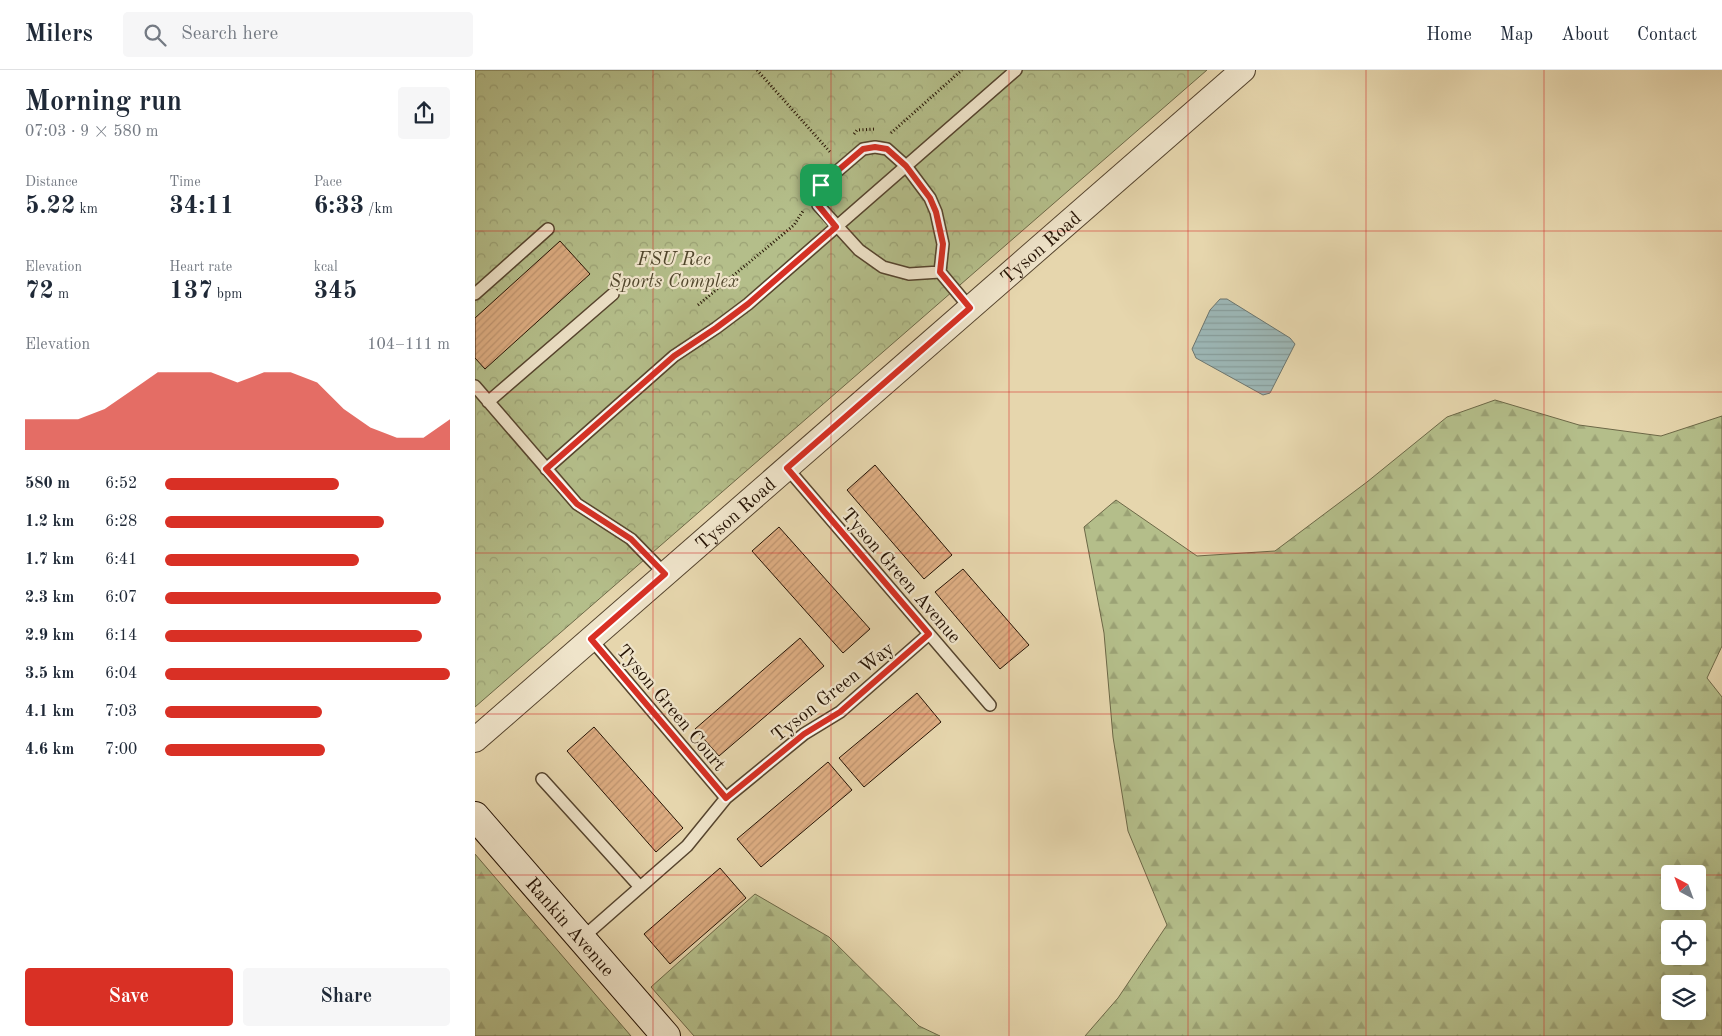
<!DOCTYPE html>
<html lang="en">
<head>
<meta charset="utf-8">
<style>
  body { margin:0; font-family:"Old Standard TT",serif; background:#f6f6f7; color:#1f2937; height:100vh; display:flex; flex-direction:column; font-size:19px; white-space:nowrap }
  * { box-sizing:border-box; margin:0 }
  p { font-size:16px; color:#747a83 }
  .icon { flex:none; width:28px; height:28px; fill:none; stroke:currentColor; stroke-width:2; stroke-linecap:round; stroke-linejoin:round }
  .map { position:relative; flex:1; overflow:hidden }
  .side { display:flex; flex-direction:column; background:#fff; width:475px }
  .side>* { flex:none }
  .needle { width:32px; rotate:319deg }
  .buttons { position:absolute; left:1186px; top:795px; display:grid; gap:10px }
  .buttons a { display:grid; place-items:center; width:45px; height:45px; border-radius:5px; background:#fff; box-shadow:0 5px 20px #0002; font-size:25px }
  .pin { position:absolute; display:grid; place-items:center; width:42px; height:42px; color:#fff; margin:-21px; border-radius:10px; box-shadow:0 2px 8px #0006 }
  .round { display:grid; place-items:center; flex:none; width:52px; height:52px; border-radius:5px; background:#f6f6f7 }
  .head { display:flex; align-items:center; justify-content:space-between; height:85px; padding:0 25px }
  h1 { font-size:28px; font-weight:600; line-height:38px }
  .metrics { display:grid; grid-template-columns:repeat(3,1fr); gap:8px; height:85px; padding:5px 25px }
  .metrics div { display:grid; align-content:center }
  .metrics b { font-size:25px; font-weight:600 }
  .metrics small { font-size:14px; font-weight:400 }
  .metrics p { font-size:14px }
  .chart { height:140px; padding:10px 25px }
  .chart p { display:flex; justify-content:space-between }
  .chart svg { width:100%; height:90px; margin-top:5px; fill:#d93025; opacity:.7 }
  .primary-button { display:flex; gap:10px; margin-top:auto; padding:10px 25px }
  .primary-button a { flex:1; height:58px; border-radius:5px; background:#d93025; color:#fff; font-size:20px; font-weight:600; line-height:58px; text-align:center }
  .primary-button a+a { background:#f6f6f7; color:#1f2937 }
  ul { padding:0 25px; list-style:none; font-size:16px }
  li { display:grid; grid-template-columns:80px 60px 1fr; align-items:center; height:38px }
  li i { height:12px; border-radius:6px; background:#d93025 }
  header { display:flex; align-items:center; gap:30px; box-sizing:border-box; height:70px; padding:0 25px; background:#fff; border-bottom:1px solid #e0e1e3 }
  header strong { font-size:24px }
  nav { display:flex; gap:28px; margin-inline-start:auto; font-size:18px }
  .search { width:350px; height:45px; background:#f6f6f7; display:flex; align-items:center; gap:12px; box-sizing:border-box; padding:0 18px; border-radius:5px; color:#747a83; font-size:19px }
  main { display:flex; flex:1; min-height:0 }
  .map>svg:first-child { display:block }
</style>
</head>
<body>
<header>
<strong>Milers</strong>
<div class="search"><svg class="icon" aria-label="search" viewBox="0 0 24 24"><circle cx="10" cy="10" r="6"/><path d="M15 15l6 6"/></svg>Search here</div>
<nav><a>Home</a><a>Map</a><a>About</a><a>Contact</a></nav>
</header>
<main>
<section class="side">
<div class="head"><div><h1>Morning run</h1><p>07:03 · 9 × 580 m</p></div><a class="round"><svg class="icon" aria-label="share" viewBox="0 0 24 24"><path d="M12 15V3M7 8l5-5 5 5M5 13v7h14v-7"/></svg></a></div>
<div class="metrics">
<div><p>Distance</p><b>5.22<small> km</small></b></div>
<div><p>Time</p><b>34:11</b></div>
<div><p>Pace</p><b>6:33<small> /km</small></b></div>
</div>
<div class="metrics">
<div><p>Elevation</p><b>72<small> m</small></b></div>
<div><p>Heart rate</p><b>137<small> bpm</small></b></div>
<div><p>kcal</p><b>345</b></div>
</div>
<div class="chart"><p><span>Elevation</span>104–111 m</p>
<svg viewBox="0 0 160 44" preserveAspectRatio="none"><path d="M0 44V29L10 29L20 29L30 24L40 15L50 6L60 6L70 6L80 11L90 6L100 6L110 11L120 24L130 33L140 38L150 38L160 29V44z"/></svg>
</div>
<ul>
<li><b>580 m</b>6:52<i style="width:61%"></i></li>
<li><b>1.2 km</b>6:28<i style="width:77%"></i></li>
<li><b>1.7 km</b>6:41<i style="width:68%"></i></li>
<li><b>2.3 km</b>6:07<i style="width:97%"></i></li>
<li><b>2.9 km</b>6:14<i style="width:90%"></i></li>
<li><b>3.5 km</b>6:04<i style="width:100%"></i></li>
<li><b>4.1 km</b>7:03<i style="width:55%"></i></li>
<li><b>4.6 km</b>7:00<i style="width:56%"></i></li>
</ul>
<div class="primary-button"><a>Save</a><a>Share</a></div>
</section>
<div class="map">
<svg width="1247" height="966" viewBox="0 0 1247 966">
  <defs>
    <pattern id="forest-firs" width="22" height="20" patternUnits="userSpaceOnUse" patternTransform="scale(1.25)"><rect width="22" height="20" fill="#b4be8a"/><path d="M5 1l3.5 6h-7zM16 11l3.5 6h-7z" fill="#9ba275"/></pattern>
    <pattern id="park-crowns" width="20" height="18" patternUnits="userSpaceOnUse" patternTransform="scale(1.25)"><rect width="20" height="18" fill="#b4be8a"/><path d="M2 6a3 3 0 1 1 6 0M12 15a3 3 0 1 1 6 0" fill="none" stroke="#9ba275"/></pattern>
    <pattern id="water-rules" width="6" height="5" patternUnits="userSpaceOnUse" patternTransform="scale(1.25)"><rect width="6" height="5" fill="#9cb6b5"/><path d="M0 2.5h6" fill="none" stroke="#869c9a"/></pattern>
    <pattern id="building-hatch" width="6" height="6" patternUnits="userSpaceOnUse" patternTransform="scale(1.25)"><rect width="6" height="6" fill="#ddad82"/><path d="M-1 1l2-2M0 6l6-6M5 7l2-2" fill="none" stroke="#be946f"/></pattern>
  </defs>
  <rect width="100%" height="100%" fill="#e6d6ad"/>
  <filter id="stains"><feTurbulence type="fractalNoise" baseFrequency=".004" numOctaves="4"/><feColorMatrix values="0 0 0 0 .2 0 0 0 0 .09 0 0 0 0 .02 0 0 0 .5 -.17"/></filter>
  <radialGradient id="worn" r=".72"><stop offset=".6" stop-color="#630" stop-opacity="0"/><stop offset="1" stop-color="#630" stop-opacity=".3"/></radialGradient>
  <path fill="url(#forest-firs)" stroke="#6c6847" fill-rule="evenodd" d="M1020,330L1104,355L1186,366L1247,346V576L1232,608L1247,627V966H610L643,928L692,855L653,761L638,667L629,563L609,457L641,430L722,486L800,481L892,412L972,347ZM1195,804H1222V831H1195ZM1195,859H1222V886H1195ZM1195,914H1222V941H1195Z
    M0,784L156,966H0Z
    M280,824L354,867L444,956L465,966H219L176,917Z"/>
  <path fill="url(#park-crowns)" stroke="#6c6847" d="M0,0H732L0,637Z"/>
  <path fill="url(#water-rules)" stroke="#6c756e" d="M745,229H752L815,268L820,274L795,323L788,325L721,288L717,279L735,240Z"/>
  <path fill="url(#building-hatch)" stroke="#251304" d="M85,171L115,204L10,299L0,288V248Z
    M400,395L477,485L449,509L372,420Z
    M304,457L395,559L368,583L277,481Z
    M488,499L554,575L525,599L460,522Z
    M325,568L349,596L244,686L220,659Z
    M442,623L466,652L389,717L364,688Z
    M119,657L208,758L181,782L92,681Z
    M353,692L377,720L286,797L262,769Z
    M245,798L271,828L195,894L169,864Z"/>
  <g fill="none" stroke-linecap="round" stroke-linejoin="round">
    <g stroke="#55442e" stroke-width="14">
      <path id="lane" d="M465,202L434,204L408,197L384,180L343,135L342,123L346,115L388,79L400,77L412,79L431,96L455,128L461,142L468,174L465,202L495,238
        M0,224L73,159
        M0,316L102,434L156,469L190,504
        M13,332L138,224
        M312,398L515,635
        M71,399L199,286L241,258L273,234L541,0
        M116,569L251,728
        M67,709L165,817
        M106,869L212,776L251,728L329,664L365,642L454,564"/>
    </g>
    <g stroke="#55442e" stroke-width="26">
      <g id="street">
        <path id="s1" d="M0,670L768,0"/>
      </g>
    </g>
    <g stroke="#251304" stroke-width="30">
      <g id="secondary">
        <path id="s2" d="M0,746L191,966"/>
      </g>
    </g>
    <path stroke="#251304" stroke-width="3" stroke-dasharray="1 2.5" stroke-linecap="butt" d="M282,0L356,83
      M416,63L487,0
      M379,64L382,60L401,59
      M223,235L319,155L328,141"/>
    <use href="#lane" stroke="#efe4ca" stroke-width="11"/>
    <use href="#street" stroke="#efe4ca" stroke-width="24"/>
    <use href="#secondary" stroke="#efe4ca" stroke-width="28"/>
  </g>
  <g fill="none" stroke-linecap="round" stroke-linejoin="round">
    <g stroke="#fff" stroke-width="10">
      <path id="route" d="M400,77L412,79L431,96L455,128L461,142L468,174L465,202L495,238L312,398L454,564L365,642L329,664L251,728L116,569L190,504L156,469L102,434L71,399L199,286L241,258L273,234L361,157L343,135L342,123L346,115L388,79Z"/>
    </g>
    <use href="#route" stroke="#d93025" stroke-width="6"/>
  </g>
  <path fill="none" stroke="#d62828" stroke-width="1" stroke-opacity="0.55" d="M178,0V966M356,0V966M534,0V966M713,0V966M891,0V966M1069,0V966M0,161H1247M0,322H1247M0,483H1247M0,644H1247M0,805H1195M1222,805H1247"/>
  <g text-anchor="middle" stroke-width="4.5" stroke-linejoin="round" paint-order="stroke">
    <g font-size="19" fill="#251304" stroke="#efe4ca">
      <text dy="7" stroke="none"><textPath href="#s1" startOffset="750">Tyson Road</textPath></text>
      <text dy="7" stroke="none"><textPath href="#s1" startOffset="345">Tyson Road</textPath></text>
      <text transform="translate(427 505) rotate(49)" y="7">Tyson Green Avenue</text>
      <text transform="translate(357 621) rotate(-38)" y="7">Tyson Green Way</text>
      <text transform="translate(197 637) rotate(50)" y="7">Tyson Green Court</text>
      <text dy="7" stroke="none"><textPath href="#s2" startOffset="146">Rankin Avenue</textPath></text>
    </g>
    <g font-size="19" font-style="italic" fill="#50462c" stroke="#efe4ca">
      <text x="199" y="195">FSU Rec<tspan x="199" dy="22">Sports Complex</tspan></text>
    </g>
  </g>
  <rect width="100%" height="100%" filter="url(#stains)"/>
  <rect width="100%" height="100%" fill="url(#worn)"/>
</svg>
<div class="buttons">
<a><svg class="needle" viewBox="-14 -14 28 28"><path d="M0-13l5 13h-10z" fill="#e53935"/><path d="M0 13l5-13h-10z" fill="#747a83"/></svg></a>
<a><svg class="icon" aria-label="locate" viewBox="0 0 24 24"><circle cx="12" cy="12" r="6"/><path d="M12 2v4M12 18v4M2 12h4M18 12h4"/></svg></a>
<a><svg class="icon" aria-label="layers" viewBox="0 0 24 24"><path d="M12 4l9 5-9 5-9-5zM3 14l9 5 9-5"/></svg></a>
</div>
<div class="pin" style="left:346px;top:115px;background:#1e9e55"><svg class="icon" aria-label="arrive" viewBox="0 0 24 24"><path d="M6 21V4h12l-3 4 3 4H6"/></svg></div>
</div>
</main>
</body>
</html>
